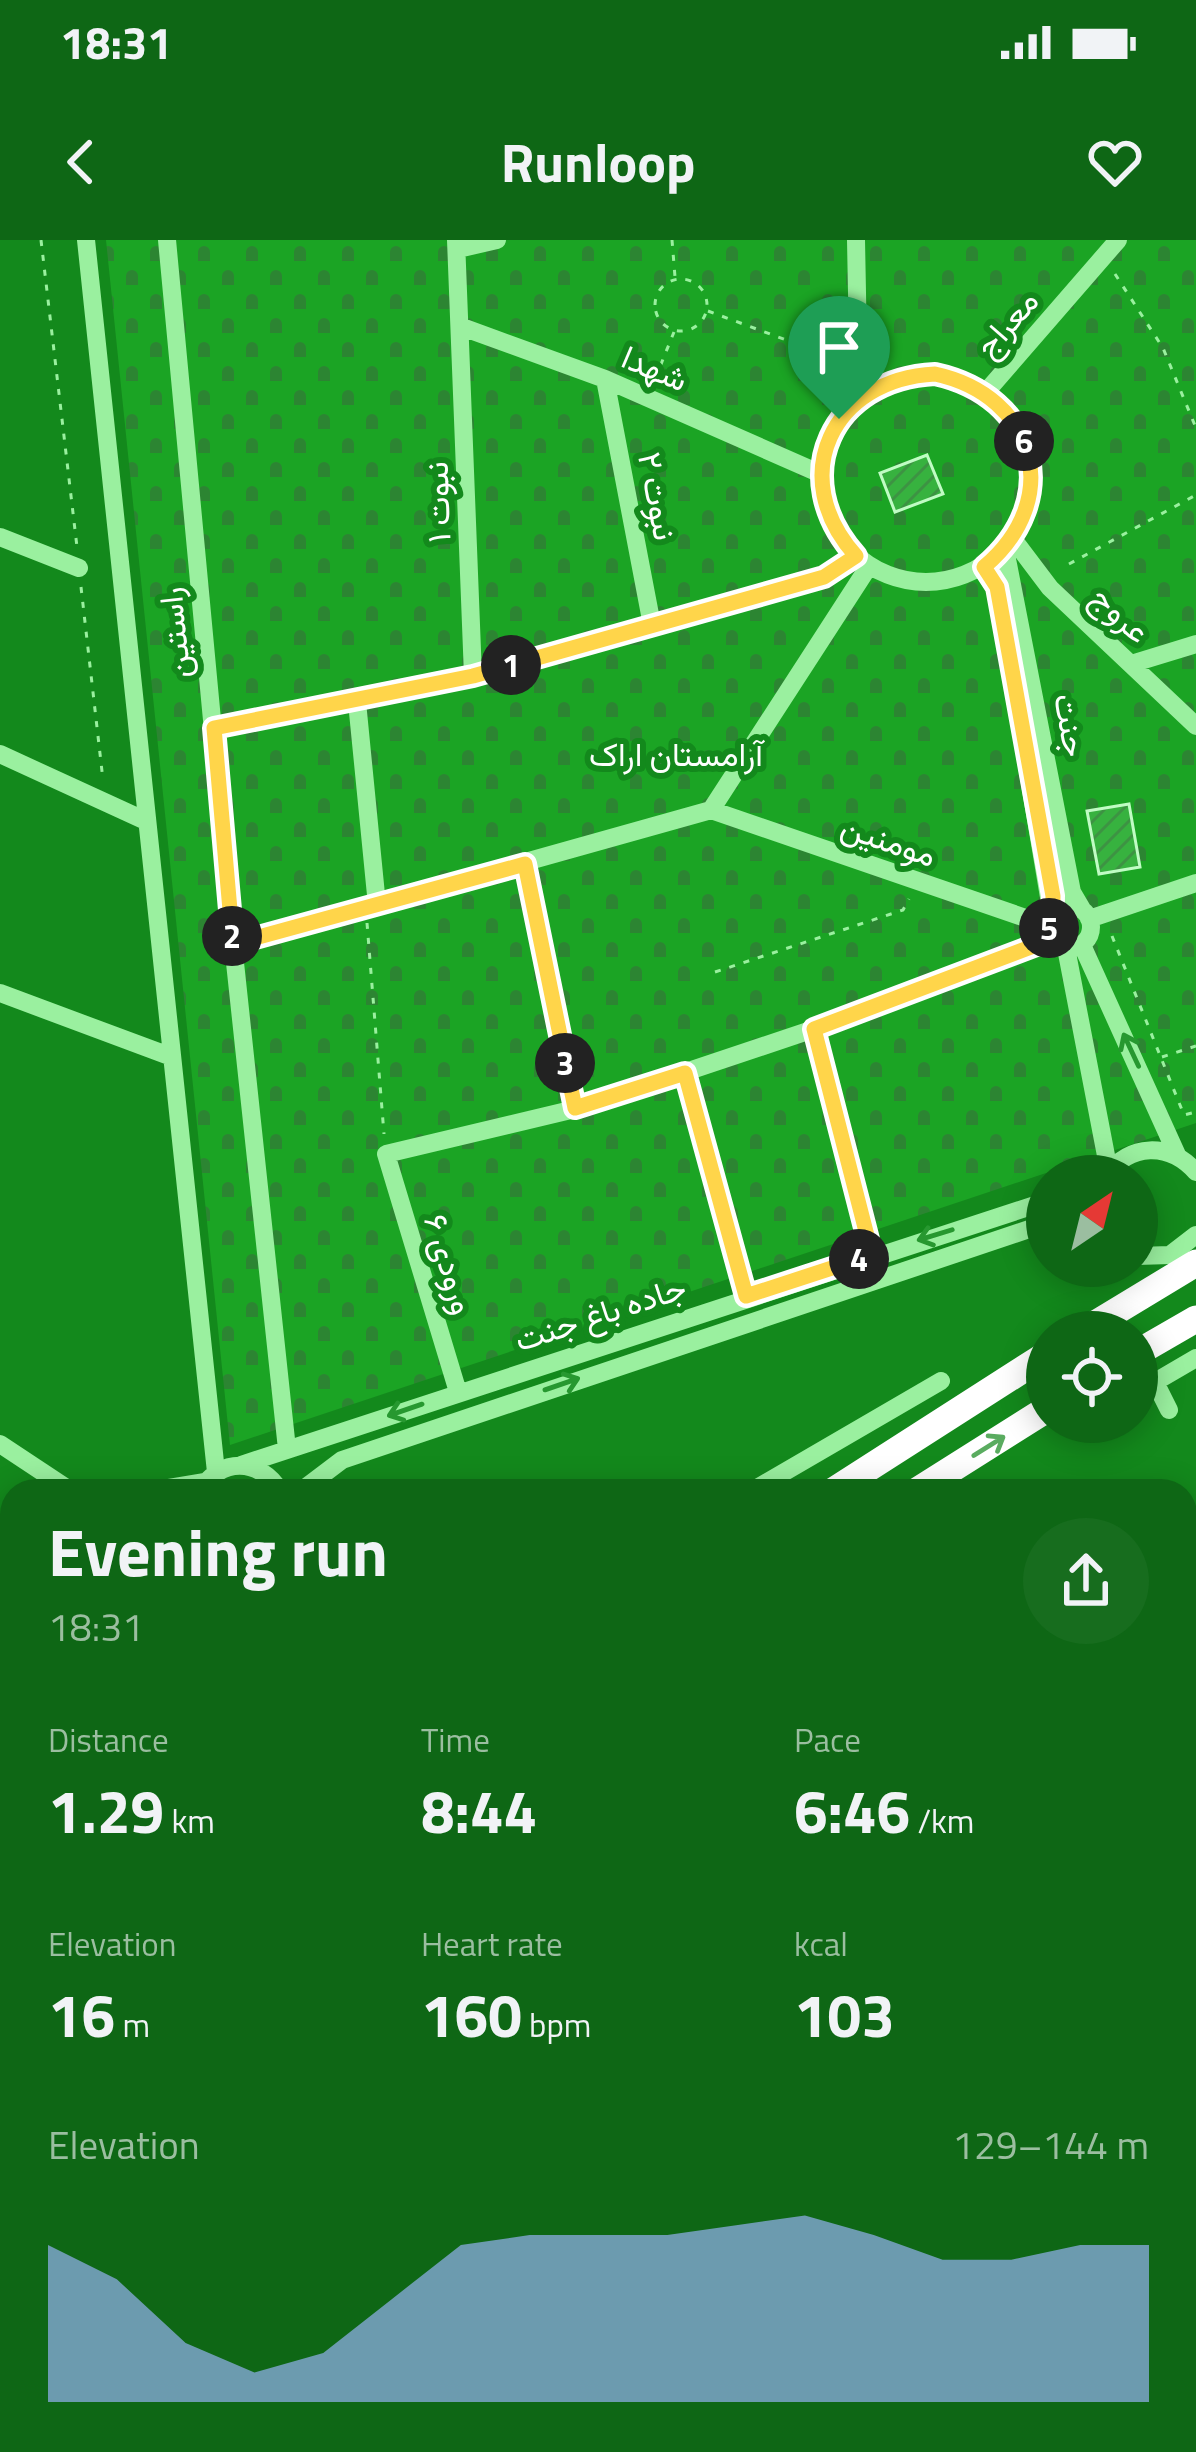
<!DOCTYPE html>
<html lang="en">
<head>
<meta charset="utf-8">
<style>
  body { margin:0; font-family:"Titillium Web",Vazirmatn,sans-serif; background:#176d1e; color:#f1f3f6; height:100vh; display:flex; flex-direction:column; font-size:45px; white-space:nowrap }
  * { box-sizing:border-box; margin:0 }
  p { font-size:39px; color:#9bbea0 }
  .icon { flex:none; width:66px; height:66px; fill:none; stroke:currentColor; stroke-width:2; stroke-linecap:round; stroke-linejoin:round }
  .map { position:relative; flex:1; overflow:hidden }
  .drawer { position:absolute; left:0px; top:1239px; width:1197px; height:975px; display:flex; flex-direction:column; background:#0e6715; border-radius:36px 36px 0 0; box-shadow:0 6px 30px #0003 }
  .drawer>* { flex:none }
  .needle { width:78px; rotate:35deg }
  .buttons { position:absolute; left:1026px; top:915px; display:grid; gap:24px }
  .buttons a { display:grid; place-items:center; width:132px; height:132px; border-radius:50%; background:#0e6715; box-shadow:0 6px 30px #0003; font-size:60px }
  .pin { position:absolute; display:grid; place-items:center; width:102px; height:102px; color:#fff; margin:-123px -51px; border-radius:50% 50% 50% 0; rotate:-45deg; box-shadow:0 0 12px #0007 }
  .pin .icon { rotate:45deg }
  .km { position:absolute; width:60px; height:60px; margin:-30px; border-radius:50%; background:#222; color:#fff; font-size:33px; line-height:60px; text-align:center }
  .round { display:grid; place-items:center; flex:none; width:126px; height:126px; border-radius:63px; background:#176d1e }
  .overview { display:flex; align-items:center; justify-content:space-between; height:204px; padding:0 48px }
  h1 { font-size:66px; font-weight:700; line-height:90px }
  .figures { display:grid; grid-template-columns:repeat(3,1fr); gap:18px; height:204px; padding:12px 48px }
  .figures div { display:grid; align-content:center }
  .figures b { font-size:60px; font-weight:700 }
  .figures small { font-size:33px; font-weight:400 }
  .figures p { font-size:33px }
  .chart { height:336px; padding:24px 48px }
  .chart p { display:flex; justify-content:space-between }
  .chart svg { width:100%; height:216px; margin-top:12px; fill:#95b2f1; opacity:.7 }
  .status { display:flex; justify-content:space-between; align-items:center; height:84px; padding:0 60px; background:#0e6715; direction:ltr }
  .status svg { height:33px; fill:currentColor }
  header { display:flex; justify-content:space-between; align-items:center; height:156px; padding:0 48px; background:#0e6715; font-size:54px; font-weight:700 }
  .map>svg:first-child { display:block }
</style>
</head>
<body>
<div class="status"><b>18:31</b><svg viewBox="0 0 49 12"><path d="M0 12V9h3v3zM5 12V6h3v6zM10 12V3h3v9zM15 12V0h3v12zM26 1h20v11H26zM47 4h2v5h-2z"/></svg></div>
<header><svg class="icon" aria-label="back" viewBox="0 0 24 24"><path d="M15 5l-7 7 7 7"/></svg>Runloop<svg class="icon" aria-label="heart" viewBox="0 0 24 24"><path d="M12 20l-8-8c-3-5 5-10 8-4 3-6 11-1 8 4z"/></svg></header>
<div class="map">
<svg width="1196" height="2212" viewBox="0 0 1196 2212">
  <defs>
    <pattern id="cemetery-stones" width="16" height="16" patternUnits="userSpaceOnUse" patternTransform="scale(3)"><rect width="16" height="16" fill="#1ba424"/><path d="M2 7V4a2 2 0 0 1 4 0v3zM10 15v-3a2 2 0 0 1 4 0v3z" fill="#2c8532"/></pattern>
    <pattern id="building-hatch" width="6" height="6" patternUnits="userSpaceOnUse" patternTransform="scale(3)"><rect width="6" height="6" fill="#37b23f"/><path d="M-1 1l2-2M0 6l6-6M5 7l2-2" fill="none" stroke="#3d9343"/></pattern>
  </defs>
  <rect width="100%" height="100%" fill="#13891c"/>
  <path fill="url(#cemetery-stones)" d="M106,0H1196V883L230,1205Z"/>
  <path fill="url(#building-hatch)" stroke="#c0fcc4" stroke-width="3" d="M927,215L943,254L895,272L880,233Z
    M1129,564L1140,627L1099,634L1087,571Z"/>
  <g fill="none" stroke-linecap="round" stroke-linejoin="round">
    <path stroke="#9af09f" stroke-width="3" stroke-dasharray="6 9" stroke-linecap="butt" d="M41,0L77,307
      M672,0L675,37
      M1115,34L1163,108L1196,188
      M655 65a26 26 0 1 1 52 0a26 26 0 1 1-52 0Z
      M708,71L840,120
      M655,139L674,92
      M1069,324L1196,255
      M81,347L103,540
      M367,683L384,894
      M1112,696L1184,875L1196,872
      M715,732L903,670L909,659
      M1162,817L1196,806
      M0,1883L12,1879"/>
    <path stroke="#9af09f" stroke-width="18" d="M86,0L216,1232
      M167,0L233,704L287,1209
      M456,0L473,436
      M856,0L859,158
      M458,9L497,0
      M462,87L605,139L821,234
      M822 238a104 104 0 1 1 208 0a104 104 0 1 1-208 0Z
      M605,139L652,385
      M986,152L1118,0
      M0,297L79,328
      M1013,299L1050,348L1196,486
      M1005,309L1072,652L1082,669
      M984,327L997,347L1052,675
      M1131,424L1196,404
      M357,462L377,665
      M214,488L473,436L824,337L856,316
      M0,514L146,581
      M711,570L1049,686
      M711,570L869,326
      M525,624L575,869
      M1049 687a21 21 0 1 1 42 0a21 21 0 1 1-42 0Z
      M1089,679L1196,643
      M233,704L711,570
      M1082,705L1178,917
      M1066,708L1109,931
      M0,753L172,817
      M814,789L872,1014
      M685,833L746,1056
      M1106,936C1130,903 1169,902 1196,932
      M1137,1016L1170,1015L1196,995
      M458,1152L386,914L575,869L814,789L1052,699
      M1169,1170L1155,1142L1196,1118
      M0,1204L71,1251
      M241,1225L1047,961
      M151,1251L205,1242
      M200,1251C220,1217 260,1218 280,1251
      M301,1251L342,1220L1047,983
      M752,1251L941,1141
      M1185,1634L1196,1642
      M1185,1901L1196,1909
      M1185,2015L1196,2004
      M0,2024L12,2012
      M1020,2202H1057
      M1073,2202L1080,2212
      M490,2212L491,2202
      M955,2212L978,2202"/>
    <path stroke="#fff" stroke-width="27" d="M1082,1092L1196,1023
      M1137,1113L1196,1079
      M833,1251L1047,1114
      M917,1251L1047,1169
      M98,2212L99,2202
      M139,2212L141,2202"/>
  </g>
  <defs><path id="oneway-shaft" d="M-6 0H5M1.5-3L5.5 0L1.5 3" fill="none" stroke-width="1.6" stroke-linecap="round" stroke-linejoin="round" transform="scale(3)"/></defs>
  <g stroke="#279830">
    <use href="#oneway-shaft" transform="translate(1131 810) rotate(-115)"/>
    <use href="#oneway-shaft" transform="translate(935 995) rotate(163)"/>
    <use href="#oneway-shaft" transform="translate(562 1144) rotate(-19)"/>
    <use href="#oneway-shaft" transform="translate(405 1170) rotate(161)"/>
  </g>
  <use stroke="#5aac60" href="#oneway-shaft" transform="translate(989 1206) rotate(-32)"/>
  <g fill="none" stroke-linecap="round" stroke-linejoin="round">
    <g stroke="#fff" stroke-width="24">
      <path id="route" d="M935,134C1036,156 1065,259 984,327L997,347L1053,656L1052,699L814,789L872,1015L746,1056L685,833L575,868L525,624L233,704L214,488L473,436L824,337L856,316C785,237 832,139 935,134Z"/>
    </g>
    <use href="#route" stroke="#ffd54a" stroke-width="15"/>
  </g>
  <g text-anchor="middle" stroke-width="12" stroke-linejoin="round" paint-order="stroke">
    <g font-size="33" fill="#fff" stroke="#13891c">
      <text transform="translate(1006 83) rotate(-49)" y="12">معراج</text>
      <text transform="translate(655 128) rotate(23)" y="12">شهدا</text>
      <text transform="translate(658 256) rotate(79)" y="12">نبوت ۲</text>
      <text transform="translate(437 262) rotate(-92)" y="12">نبوت ۱</text>
      <text transform="translate(1121 374) rotate(43)" y="12">عروج</text>
      <text transform="translate(174 393) rotate(-96)" y="12">راستین</text>
      <text transform="translate(1071 485) rotate(80)" y="12">جنت</text>
      <text transform="translate(889 600) rotate(19)" y="12">مومنین</text>
      <text transform="translate(450 1024) rotate(73)" y="12">ورودی ۶</text>
      <text transform="translate(600 1073) rotate(-18)" y="12">جاده باغ جنت</text>
    </g>
    <g font-size="33" fill="#fcfffc" stroke="#13891c">
      <text x="676" y="526">آرامستان اراک</text>
    </g>
  </g>
</svg>
<div class="buttons">
<a><svg class="needle" viewBox="-14 -14 28 28"><path d="M0-13l5 13h-10z" fill="#e53935"/><path d="M0 13l5-13h-10z" fill="#9bbea0"/></svg></a>
<a><svg class="icon" aria-label="locate" viewBox="0 0 24 24"><circle cx="12" cy="12" r="6"/><path d="M12 2v4M12 18v4M2 12h4M18 12h4"/></svg></a>
</div>
<div class="pin" style="left:839px;top:179px;background:#1e9e55"><svg class="icon" aria-label="arrive" viewBox="0 0 24 24"><path d="M6 21V4h12l-3 4 3 4H6"/></svg></div>
<b class="km" style="left:511px;top:425px">1</b>
<b class="km" style="left:232px;top:696px">2</b>
<b class="km" style="left:565px;top:823px">3</b>
<b class="km" style="left:859px;top:1019px">4</b>
<b class="km" style="left:1049px;top:688px">5</b>
<b class="km" style="left:1024px;top:201px">6</b>
<section class="drawer">
<div class="overview"><div><h1>Evening run</h1><p>18:31</p></div><a class="round"><svg class="icon" aria-label="share" viewBox="0 0 24 24"><path d="M12 15V3M7 8l5-5 5 5M5 13v7h14v-7"/></svg></a></div>
<div class="figures">
<div><p>Distance</p><b>1.29<small> km</small></b></div>
<div><p>Time</p><b>8:44</b></div>
<div><p>Pace</p><b>6:46<small> /km</small></b></div>
</div>
<div class="figures">
<div><p>Elevation</p><b>16<small> m</small></b></div>
<div><p>Heart rate</p><b>160<small> bpm</small></b></div>
<div><p>kcal</p><b>103</b></div>
</div>
<div class="chart"><p><span>Elevation</span>129–144 m</p>
<svg viewBox="0 0 160 44" preserveAspectRatio="none"><path d="M0 44V12L10 19L20 32L30 38L40 34L50 23L60 12L70 10L80 10L90 10L100 8L110 6L120 10L130 15L140 15L150 12L160 12V44z"/></svg>
</div>
</section>
</div>
</body>
</html>
